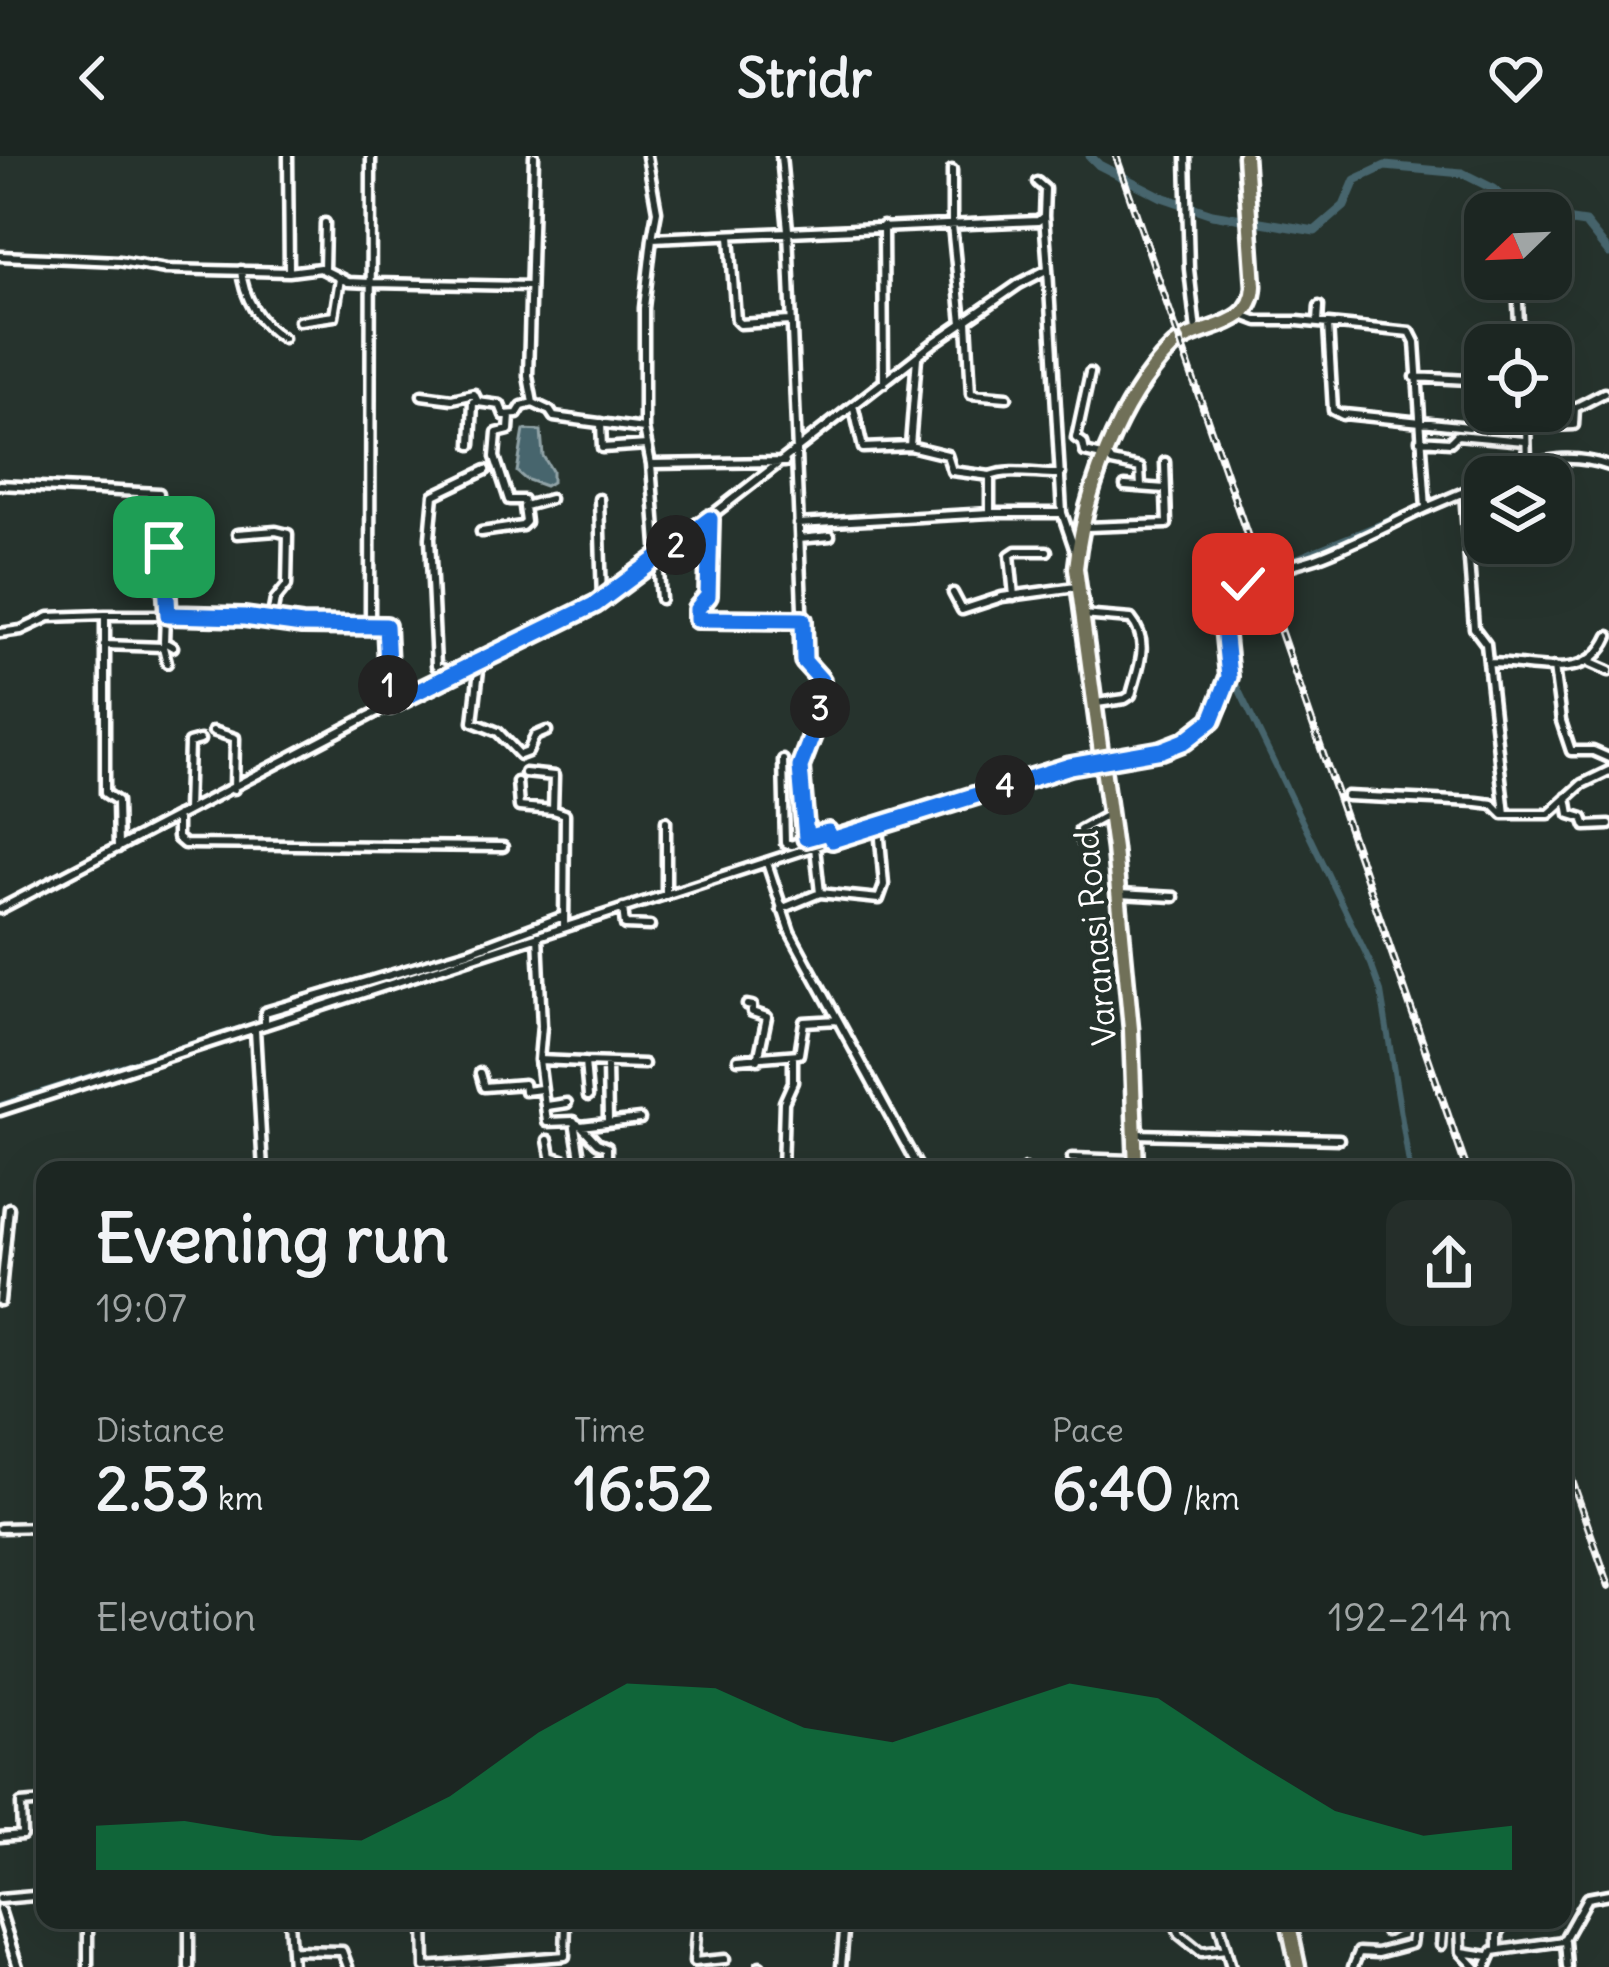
<!DOCTYPE html>
<html lang="en">
<head>
<meta charset="utf-8">
<style>
  body { margin:0; font-family:Delius,sans-serif; background:#252e2a; color:#f1f3f6; height:100vh; display:flex; flex-direction:column; font-size:45px; white-space:nowrap }
  * { box-sizing:border-box; margin:0 }
  p { font-size:39px; color:#a0a5a5 }
  .icon { flex:none; width:66px; height:66px; fill:none; stroke:currentColor; stroke-width:2; stroke-linecap:round; stroke-linejoin:round }
  .map { position:relative; flex:1; overflow:hidden }
  .drawer { position:absolute; left:36px; top:1005px; width:1536px; height:768px; display:flex; flex-direction:column; background:#1c2622; border-radius:24px; box-shadow:0 12px 48px #0002,0 0 0 3px #3a4340 }
  .drawer>* { flex:none }
  .needle { width:78px; rotate:247deg }
  .controls { position:absolute; left:1464px; top:36px; display:grid; gap:24px }
  .controls a { display:grid; place-items:center; width:108px; height:108px; border-radius:24px; background:#1c2622; box-shadow:0 12px 48px #0002,0 0 0 3px #3a4340; font-size:60px }
  .pin { position:absolute; display:grid; place-items:center; width:102px; height:102px; color:#fff; margin:-51px; border-radius:24px; box-shadow:0 6px 18px #0006 }
  .km { position:absolute; width:60px; height:60px; margin:-30px; border-radius:50%; background:#222; color:#fff; font-size:33px; line-height:60px; text-align:center }
  .round { display:grid; place-items:center; flex:none; width:126px; height:126px; border-radius:24px; background:#252e2a }
  .headline { display:flex; align-items:center; justify-content:space-between; height:204px; padding:0 60px }
  h1 { font-size:66px; font-weight:800; line-height:90px }
  .metrics { display:grid; grid-template-columns:repeat(3,1fr); gap:18px; height:204px; padding:12px 60px }
  .metrics div { display:grid; align-content:center }
  .metrics b { font-size:60px; font-weight:800 }
  .metrics small { font-size:33px; font-weight:400 }
  .metrics p { font-size:33px }
  .chart { height:336px; padding:24px 60px }
  .chart p { display:flex; justify-content:space-between }
  .chart svg { width:100%; height:216px; margin-top:12px; fill:#0b8043; opacity:.7 }
  header { display:flex; justify-content:space-between; align-items:center; height:156px; padding:0 60px; background:#1c2622; font-size:54px; font-weight:800 }
  .map>svg:first-child { display:block }
</style>
</head>
<body>
<header><svg class="icon" aria-label="back" viewBox="0 0 24 24"><path d="M15 5l-7 7 7 7"/></svg>Stridr<svg class="icon" aria-label="heart" viewBox="0 0 24 24"><path d="M12 20l-8-8c-3-5 5-10 8-4 3-6 11-1 8 4z"/></svg></header>
<div class="map">
<svg width="1609" height="1811" viewBox="0 0 1609 1811">
  <rect width="100%" height="100%" fill="#26332d"/>
  <filter id="ink" filterUnits="userSpaceOnUse"><feTurbulence type="fractalNoise" baseFrequency=".00833" numOctaves="2"/><feDisplacementMap in="SourceGraphic" scale="24" xChannelSelector="R" yChannelSelector="G"/><feConvolveMatrix kernelMatrix="1 2 1 2 8 2 1 2 1" color-interpolation-filters="sRGB"/></filter>
  <g filter="url(#ink)">
    <path fill="#47656d" stroke="#91a3a7" stroke-width="3" d="M524,274L541,275L543,300L552,315V326L545,330L525,323L517,316Z"/>
    <g fill="none" stroke-linecap="round" stroke-linejoin="round">
      <path stroke="#47656d" stroke-width="6" d="M1525,307L1563,298L1582,301
        M1272,412L1460,335
        M1220,458C1218,439 1227,431 1243,424
        M1225,521L1237,530L1371,808L1381,836L1410,1014
        M1202,570L1221,547L1225,507
        M1114,599L1147,594
        M772,704L788,763L858,893
        M603,756L950,643
        M860,898L923,1014
        M0,949L585,762"/>
      <path stroke="#47656d" stroke-width="9" d="M1090,0L1099,9L1162,41L1212,58L1315,75L1344,50L1355,24L1385,10L1462,17L1494,33L1518,57
        M1551,62L1585,67L1609,97"/>
      <g stroke="#fff" stroke-width="15">
        <path id="minor" d="M288,0L289,116
          M534,0L528,220L533,247L550,255L554,261L644,273
          M647,0L657,55L652,82L1038,65L1044,60L1048,113
          M781,0L788,74L797,296
          M1186,0L1189,113L1196,175
          M952,14V69L962,167
          M1037,26L1045,33L1044,60
          M883,70L884,227
          M730,80L736,164L740,168L790,165
          M652,82L644,152V273L651,308L661,443
          M0,100L119,105L166,113L289,116L320,112L348,126L371,127
          M241,114C243,140 259,169 283,182
          M324,114L325,67
          M1517,123L1519,169L1525,189
          M373,127L529,130
          M1242,159L1258,165H1298L1410,176L1415,186L1426,352L1485,327
          M299,165L334,160L340,123
          M967,165L971,238L1007,241
          M1318,167L1319,150
          M1328,168L1333,254L1343,259
          M1489,189V178
          M1090,217L1076,282L1083,287L1085,296L1102,300
          M1415,221L1485,225
          M422,239L452,243L474,238L478,246L500,249L504,259L517,258L522,250L533,247
          M854,253L863,292L910,290L947,299L952,315L990,320V357
          M1344,258L1469,271
          M510,259L509,274L497,277L495,301L509,344H523L525,350L550,343
          M601,267L602,292L647,289
          M1526,271V255
          M1420,284L1450,286L1457,279L1524,285
          M471,289L473,246H478
          M910,290L917,201
          M796,298L804,504L821,524L819,564L800,611L801,665L807,683L828,677L832,684
          M1107,299L1112,306L1140,312L1141,331
          M651,308L785,306
          M1527,308L1526,271L1574,269L1575,252L1604,237
          M990,320C1009,312 1039,319 1061,318
          M1498,321C1535,304 1568,296 1609,310
          M0,329L159,337L157,360L164,391L168,459
          M1125,330L1165,333
          M1464,336L1474,472L1486,488L1505,658
          M599,343L602,445
          M710,363L708,440L697,453V463L803,464
          M798,368L990,357H1062
          M1087,371L1167,368L1165,306
          M481,376L522,370L526,366L524,351
          M237,378L276,375L288,378L287,429L275,444L271,465
          M799,383L830,380
          M953,437L962,454L1002,441L1076,431
          M1014,440L1010,399L1016,395H1047
          M1082,459L1131,463C1151,487 1138,511 1131,539L1125,543L1097,547
          M165,460L164,486L173,491
          M370,468L386,469L388,473L390,549
          M0,477L21,474L49,461L105,459
          M104,489L163,491L167,507
          M480,505L473,566L498,576L520,599L528,596L535,580L547,575
          M1488,507C1532,506 1587,530 1609,480
          M1591,507L1609,515
          M1554,511L1561,565L1571,595H1593L1609,602
          M440,522L445,514L436,510L430,382L434,339L486,314
          M213,575L235,582L234,633
          M783,604L785,687L792,689L806,682
          M525,617L554,620L553,654L565,658L564,771
          M517,626L519,651L553,654
          M1347,640L1477,646L1493,648L1503,658H1549L1582,628L1609,615
          M1567,641L1570,658L1583,662L1586,670L1609,669
          M187,655L189,587L200,584
          M177,660V682L184,688L503,691
          M666,665V739
          M1082,686L1080,674L1107,659
          M118,692L117,645L105,637V459H216L302,469H370L371,0
          M767,707L790,776L838,864
          M820,737L879,743L884,729L879,671
          M1119,738L1174,741
          M623,752L625,769L650,770
          M0,753L369,560L596,449L935,186L1019,128L1048,113L1062,357L1075,395
          M781,753L820,737L815,691
          M538,780L542,870L539,904L547,966L574,965L582,1014
          M747,849L752,850V856L767,861L758,904
          M265,869V856L468,796L561,761
          M255,874L263,1014
          M738,903L799,898L804,866L838,864L918,1011
          M539,904L585,906L588,940
          M585,906L644,908
          M607,908L608,965
          M480,917L484,931L524,928L525,935L541,933
          M547,950L567,947
          M0,955L991,633C1017,625 1044,615 1071,610C1128,598 1230,599 1229,516C1229,490 1210,457 1232,436C1252,416 1289,411 1316,402C1354,388 1389,369 1426,352
          M575,967L581,970L640,963
          M583,972L597,987L607,991V1000L599,1002
          M1136,978L1339,983
          M548,984L551,1000L566,1005L574,1014
          M1072,1002L1132,1004
          M1207,1011L1222,1014
          M1025,1013V1014
          M782,1014L784,946L793,926V902
          M852,1014L919,1012
          M0,1145L9,1052
          M0,1372L45,1371
          M0,1681L22,1679L21,1648L45,1646
          M0,1743L45,1739
          M0,1754L18,1811
          M62,1764L88,1767V1811
          M289,1764L292,1811
          M424,1764L425,1811
          M697,1764L694,1806L725,1803
          M1218,1764L1231,1811
          M1460,1764L1461,1796L1475,1811
          M88,1767L123,1764
          M1175,1767L1180,1779L1201,1796L1226,1793
          M1386,1775L1404,1765
          M1565,1785L1567,1811
          M1441,1789L1443,1765
          M292,1794L342,1795L348,1811
          M1498,1794V1778L1506,1764
          M1462,1796L1488,1800
          M760,1810V1811
          M189,1811V1764
          M425,1811L565,1800L566,1764
          M841,1811L845,1764
          M1353,1811L1359,1796L1377,1797L1411,1788L1413,1773L1405,1765
          M1486,1811L1493,1795L1563,1785L1587,1742L1609,1738"/>
      </g>
      <g stroke="#fff" stroke-width="21">
        <path id="highway" d="M1136,1014L1131,873L1114,693L1076,412C1084,338 1118,246 1171,193C1197,166 1252,176 1254,130L1245,0
          M1288,1764L1298,1811"/>
      </g>
      <use href="#minor" stroke="#26332d" stroke-width="6"/>
      <use href="#highway" stroke="#706f59" stroke-width="12"/>
      <g stroke="#fff" stroke-width="8">
        <path id="rail" d="M1116,0L1467,1014
          M1563,1299L1609,1430"/>
      </g>
      <use href="#rail" stroke="#26332d" stroke-width="3" stroke-dasharray="9" stroke-linecap="butt"/>
    </g>
  </g>
  <g fill="none" stroke-linecap="round" stroke-linejoin="round" filter="url(#ink)">
    <g stroke="#fff" stroke-width="24">
      <path id="route" d="M164,391L168,459L244,461L302,469L386,470L390,549L596,448L710,363L708,440L697,453V463L803,464L804,505L821,524L818,564L800,611L806,682L828,676L832,684L1070,610L1162,594L1185,585L1212,564L1229,521L1222,451L1243,428"/>
    </g>
    <use href="#route" stroke="#1a73e8" stroke-width="15"/>
  </g>
  <g text-anchor="middle" stroke-width="9" stroke-linejoin="round" paint-order="stroke">
    <g font-size="33" fill="#fff" stroke="#26332d">
      <text transform="translate(1095 782) rotate(-95)" y="12">Varanasi Road</text>
    </g>
  </g>
</svg>
<div class="controls">
<a><svg class="needle" viewBox="-14 -14 28 28"><path d="M0-13l5 13h-10z" fill="#e53935"/><path d="M0 13l5-13h-10z" fill="#a0a5a5"/></svg></a>
<a><svg class="icon" aria-label="locate" viewBox="0 0 24 24"><circle cx="12" cy="12" r="6"/><path d="M12 2v4M12 18v4M2 12h4M18 12h4"/></svg></a>
<a><svg class="icon" aria-label="layers" viewBox="0 0 24 24"><path d="M12 4l9 5-9 5-9-5zM3 14l9 5 9-5"/></svg></a>
</div>
<div class="pin" style="left:164px;top:391px;background:#1e9e55"><svg class="icon" aria-label="arrive" viewBox="0 0 24 24"><path d="M6 21V4h12l-3 4 3 4H6"/></svg></div>
<div class="pin" style="left:1243px;top:428px;background:#d93025"><svg class="icon" aria-label="check" viewBox="0 0 24 24"><path d="M5 12l5 5 9-10"/></svg></div>
<b class="km" style="left:388px;top:529px">1</b>
<b class="km" style="left:676px;top:389px">2</b>
<b class="km" style="left:820px;top:552px">3</b>
<b class="km" style="left:1005px;top:629px">4</b>
<section class="drawer">
<div class="headline"><div><h1>Evening run</h1><p>19:07</p></div><a class="round"><svg class="icon" aria-label="share" viewBox="0 0 24 24"><path d="M12 15V3M7 8l5-5 5 5M5 13v7h14v-7"/></svg></a></div>
<div class="metrics">
<div><p>Distance</p><b>2.53<small> km</small></b></div>
<div><p>Time</p><b>16:52</b></div>
<div><p>Pace</p><b>6:40<small> /km</small></b></div>
</div>
<div class="chart"><p><span>Elevation</span>192–214 m</p>
<svg viewBox="0 0 160 44" preserveAspectRatio="none"><path d="M0 44V35L10 34L20 37L30 38L40 29L50 16L60 6L70 7L80 15L90 18L100 12L110 6L120 9L130 21L140 32L150 37L160 35V44z"/></svg>
</div>
</section>
</div>
</body>
</html>
